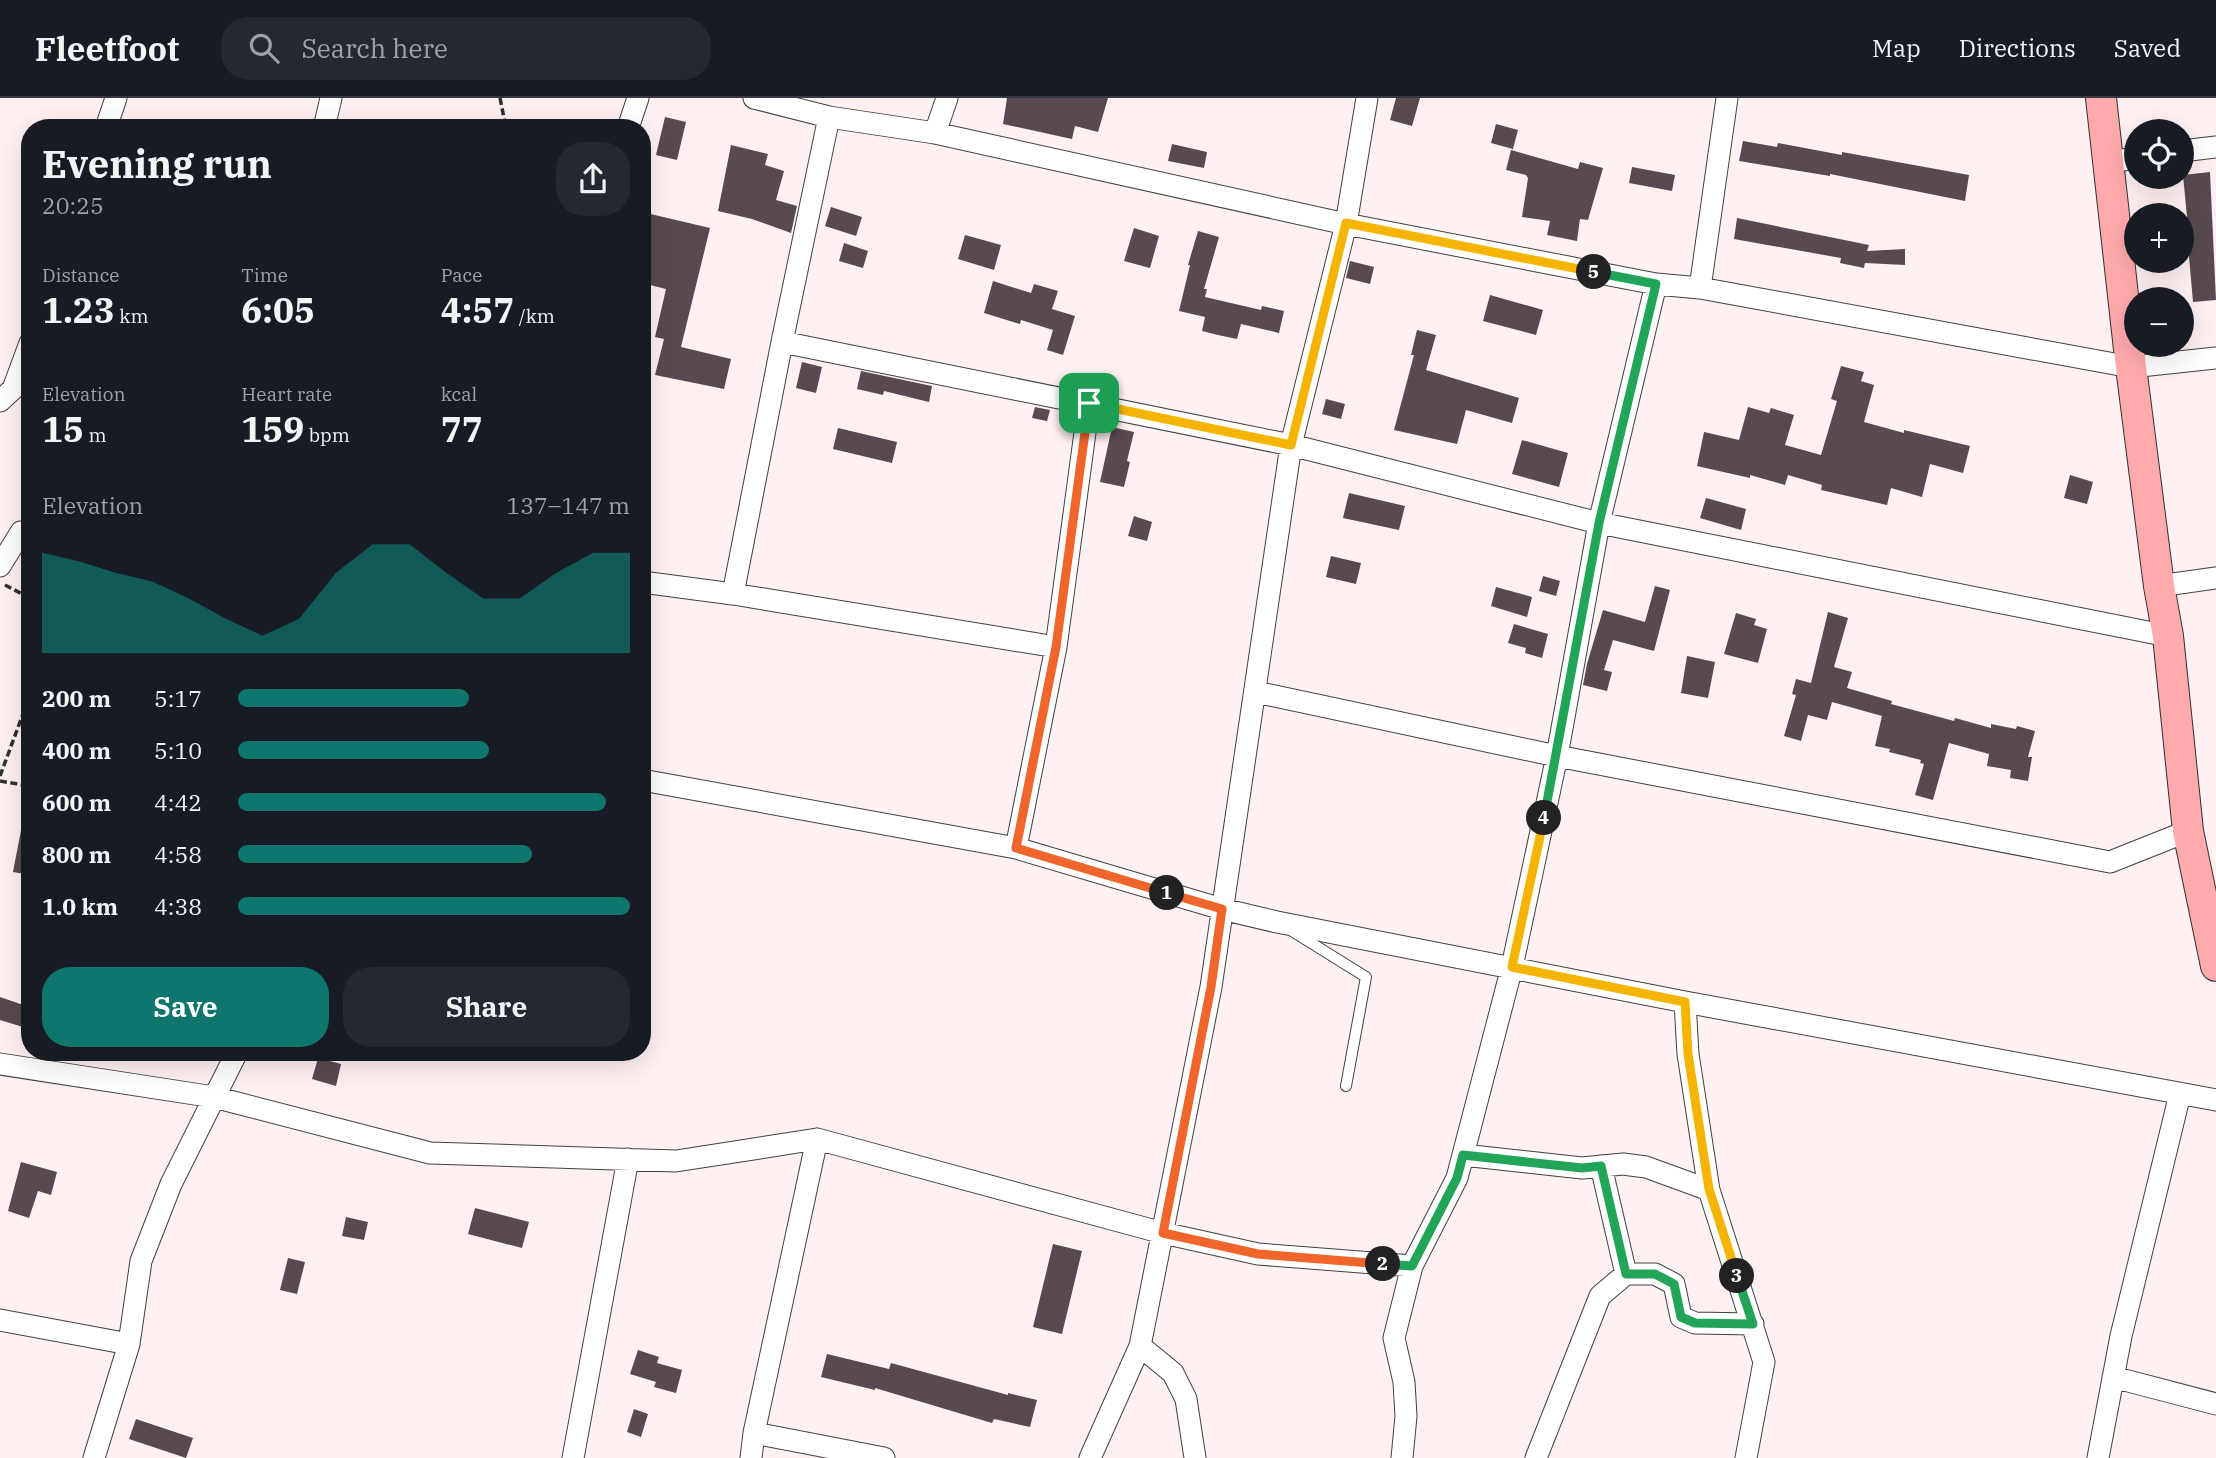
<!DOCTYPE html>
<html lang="en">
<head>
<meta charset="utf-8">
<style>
  body { margin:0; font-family:"IBM Plex Serif",serif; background:#242831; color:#f1f3f6; height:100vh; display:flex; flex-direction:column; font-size:26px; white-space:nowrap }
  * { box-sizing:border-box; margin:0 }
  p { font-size:23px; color:#9ea1a6 }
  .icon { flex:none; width:38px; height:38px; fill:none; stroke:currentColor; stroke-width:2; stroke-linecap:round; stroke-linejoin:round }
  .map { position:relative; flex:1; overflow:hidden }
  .drawer { position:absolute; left:21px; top:21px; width:630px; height:942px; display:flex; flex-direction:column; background:#171b24; border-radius:28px; box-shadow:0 7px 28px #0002 }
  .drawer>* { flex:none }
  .fabs { position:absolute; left:2124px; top:21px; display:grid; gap:14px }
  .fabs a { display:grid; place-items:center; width:70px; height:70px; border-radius:50%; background:#171b24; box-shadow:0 7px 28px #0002; font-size:35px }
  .pin { position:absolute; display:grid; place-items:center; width:60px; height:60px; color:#fff; margin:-30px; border-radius:14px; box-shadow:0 4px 10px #0006 }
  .km { position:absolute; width:35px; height:35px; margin:-18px; border-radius:50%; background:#222; color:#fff; font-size:19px; line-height:35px; text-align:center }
  .round { display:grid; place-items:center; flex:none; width:74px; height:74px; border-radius:28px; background:#242831 }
  .headline { display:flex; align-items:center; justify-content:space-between; height:119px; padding:0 21px }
  h1 { font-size:38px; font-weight:800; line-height:52px }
  .metrics { display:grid; grid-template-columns:repeat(3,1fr); gap:10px; height:119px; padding:7px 21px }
  .metrics div { display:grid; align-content:center }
  .metrics b { font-size:35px; font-weight:800 }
  .metrics small { font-size:19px; font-weight:400 }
  .metrics p { font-size:19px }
  .chart { height:196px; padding:14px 21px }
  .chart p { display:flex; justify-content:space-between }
  .chart svg { width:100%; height:126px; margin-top:7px; fill:#0f766e; opacity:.7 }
  .action { display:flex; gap:14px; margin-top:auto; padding:14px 21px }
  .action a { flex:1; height:80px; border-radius:28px; background:#0f766e; color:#fff; font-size:28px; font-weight:800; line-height:80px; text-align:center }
  .action a+a { background:#242831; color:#f1f3f6 }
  ul { padding:0 21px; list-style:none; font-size:23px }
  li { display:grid; grid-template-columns:112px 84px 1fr; align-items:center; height:52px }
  li i { height:18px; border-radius:9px; background:#0f766e }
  header { display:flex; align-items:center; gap:42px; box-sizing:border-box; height:98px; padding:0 35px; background:#171b24; border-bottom:2px solid #363941 }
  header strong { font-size:33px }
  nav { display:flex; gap:38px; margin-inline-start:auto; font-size:24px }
  .search { width:490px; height:63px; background:#242831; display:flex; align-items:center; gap:18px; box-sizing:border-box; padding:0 24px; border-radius:28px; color:#9ea1a6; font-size:26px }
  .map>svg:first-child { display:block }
</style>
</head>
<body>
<header>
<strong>Fleetfoot</strong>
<div class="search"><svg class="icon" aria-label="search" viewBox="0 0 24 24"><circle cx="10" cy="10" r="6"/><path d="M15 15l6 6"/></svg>Search here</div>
<nav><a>Map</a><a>Directions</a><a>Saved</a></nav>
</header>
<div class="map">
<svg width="2216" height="1360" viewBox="0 0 2216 1360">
  <rect width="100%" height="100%" fill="#fff0f1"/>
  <path fill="#584a51" d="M1007,0H1108L1098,34L1075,28L1072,41L1003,26Z
    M1396,0H1420L1412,28L1390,22Z
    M665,19L686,24L677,62L656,57Z
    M1496,26L1518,32L1513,51L1491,45Z
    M1743,43L1777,49L1778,45L1842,57V54L1969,77L1965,103L1830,76V78L1739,63Z
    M1172,46L1207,54L1204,70L1168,63Z
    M731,47L768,56L765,67L784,73L776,102L797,108L791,135L752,121L718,113Z
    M1511,52L1578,71L1580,64L1603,70L1588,122L1580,121L1577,143L1547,137L1550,123L1522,119L1528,80L1526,77L1506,72Z
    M1632,69L1675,77L1672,93L1629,85Z
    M2210,74L2216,202L2193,204L2188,147L2182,148V119H2187L2183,77Z
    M831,109L862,119L856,138L825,128Z
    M642,114L710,130L681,249L731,261L724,291L655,277L664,241L655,239L666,191L642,185Z
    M1737,120L1869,147L1867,153L1905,151V167L1865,165L1864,170L1840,165L1841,160L1734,141Z
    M1134,130L1159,138L1150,170L1124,163Z
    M1198,133L1219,139L1204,191H1207L1205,199L1261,212L1262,208L1284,213L1279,235L1241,226L1237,241L1218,237L1202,233L1205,219L1179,213L1190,167H1188Z
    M965,137L1001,147L994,172L958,161Z
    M844,145L868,153L863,170L839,163Z
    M1350,163L1374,169L1370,186L1346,180Z
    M993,183L1031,195L1034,186L1058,193L1052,211L1075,218L1063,257L1047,252L1053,232L1021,222L1020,226L984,215Z
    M1490,197L1543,212L1536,237L1483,223Z
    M1417,232L1436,237L1426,272L1519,300L1512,325L1466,312L1457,346L1394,332L1414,257H1411Z
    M802,264L822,269L816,295L796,290Z
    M1841,268L1864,274L1861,283L1874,287L1864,324L1904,335V332L1970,348L1963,375L1930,366L1922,399L1891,390L1887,407L1821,392L1822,387L1788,377L1785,387L1750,377V380L1697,368L1704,334L1739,342L1748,309L1769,315L1771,310L1794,317L1785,347L1821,357L1837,303L1831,301Z
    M861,273L932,288L929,304L884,293L883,297L857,291Z
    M1326,301L1345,306L1341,321L1322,316Z
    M1035,309L1050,312L1047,323L1032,320Z
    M1112,329L1134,334L1127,363L1130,364L1124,389L1100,384Z
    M838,330L897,344L892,365L833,351Z
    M1522,342L1568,355L1559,389L1512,376Z
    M2070,377L2093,384L2087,406L2064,400Z
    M1349,395L1405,408L1399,432L1343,420Z
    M1706,400L1746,411L1741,432L1700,420Z
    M1134,418L1152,424L1147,443L1128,438Z
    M1331,458L1361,465L1356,486L1326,479Z
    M1543,478L1560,483L1556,498L1539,493Z
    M1655,488L1670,492L1654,553L1613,542L1604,572L1612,574L1607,593L1583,587L1587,566L1603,512L1645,524Z
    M1496,489L1532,499L1527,519L1491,508Z
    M1828,514L1848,520L1834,569L1852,574L1847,590L1892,603L1891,606L1954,623L1955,620L1991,630V626L2016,631L2017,628L2035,633L2028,659H2032L2028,683L2010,680L2011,672L1987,668L1989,656L1949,645L1933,702L1915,697L1924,666L1920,665L1921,662L1889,654L1890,651L1875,648L1882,618L1832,604L1827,622L1808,617L1801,643L1784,638L1796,597L1792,596L1796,581L1811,585Z
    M1736,515L1756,521L1754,527L1767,531L1758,565L1724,556Z
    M1514,526L1548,536L1542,560L1525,555L1526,550L1508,545Z
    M1687,558L1715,564L1708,600L1681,595Z
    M22,727L30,728V777L13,774Z
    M0,899L29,909L26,930L0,922Z
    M318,960L341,966L336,988L312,981Z
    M21,1064L57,1074L51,1097L38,1093L29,1120L8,1113Z
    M475,1110L529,1124L522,1150L468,1136Z
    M346,1119L368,1124L364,1142L342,1138Z
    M1053,1146L1082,1153L1062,1236L1033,1229Z
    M288,1160L305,1164L297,1196L280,1192Z
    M638,1252L659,1259L657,1265L682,1272L676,1295L654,1289L656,1284L630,1276Z
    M827,1256L889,1271L891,1265L1008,1297V1295L1037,1302L1030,1329L994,1321L992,1325L875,1290V1292L821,1279Z
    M634,1311L648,1316L641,1339L627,1334Z
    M136,1321L193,1340L186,1360L129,1341Z"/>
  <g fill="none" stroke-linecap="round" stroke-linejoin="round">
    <g stroke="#414141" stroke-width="12">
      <path id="lane" d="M1292,833L1366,879L1346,988"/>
    </g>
    <g stroke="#414141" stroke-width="23">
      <path id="street" d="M754,0L829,19L935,35L1346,126L1656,186L1700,190L2131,269L2216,260
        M106,30L116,0
        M324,30L331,0
        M628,30L638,0
        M935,35L947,0
        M2182,53L2216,49
        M2108,64L2137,60
        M1700,190L1727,0
        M782,244L1291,347L1599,425L2168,538
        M0,303L13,291L30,245
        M0,468L21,434L30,435
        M642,484L733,496L1056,549
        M2159,488L2216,480
        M733,496L782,244L829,19
        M1256,594L1557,658L2110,764L2188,733
        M642,682L1016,750L1222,811L1277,824L1685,904L2216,1002
        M1016,750L1056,549L1089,305
        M1685,904L1688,956L1709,1092L1764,1264L1746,1360
        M0,966L214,999L430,1055L676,1063L817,1041L754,1335L884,1360
        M817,1041L1163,1135L1258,1156L1412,1168
        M1463,1057L1582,1070L1623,1066L1646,1069L1709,1092
        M1601,1068L1626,1176
        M0,1222L129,1246L141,1163L171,1086L237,954
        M1140,1248L1173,1275L1186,1301L1195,1360
        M2113,1279L2216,1306
        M94,1360L129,1246
        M573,1360L628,1061
        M751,1360L754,1335
        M1090,1360L1140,1248L1211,889L1291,347L1346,126L1367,0
        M1402,1360L1406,1318L1404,1284L1394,1240L1412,1168L1457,1080L1512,869L1557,658L1599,425L1656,186
        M1536,1360L1600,1198L1626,1176H1655L1674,1186L1681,1219L1695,1225L1753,1226
        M2098,1360L2121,1238L2180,996"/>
    </g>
    <g stroke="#303030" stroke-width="32">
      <path id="secondary" d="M2101,0L2131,269L2159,488L2168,538L2188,733L2216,868"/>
    </g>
    <path stroke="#303030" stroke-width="3.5" stroke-dasharray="7 3.5" stroke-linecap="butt" d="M500,0L506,30
      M5,487L30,500
      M0,678L30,597
      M0,683L30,688"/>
    <use href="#lane" stroke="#fff" stroke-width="10"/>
    <use href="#street" stroke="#fff" stroke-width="21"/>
    <use href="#secondary" stroke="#ffabad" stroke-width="30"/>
  </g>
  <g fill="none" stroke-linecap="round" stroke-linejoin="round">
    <g stroke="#fff" stroke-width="14">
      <path id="split-1" d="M1089,305L1056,549L1016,750L1167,795"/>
    </g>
    <g stroke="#fff" stroke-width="14">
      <path id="split-2" d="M1167,795L1222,811L1211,889L1163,1135L1258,1156L1383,1166"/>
    </g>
    <g stroke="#fff" stroke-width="14">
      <path id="split-3" d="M1383,1166L1412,1168L1457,1080L1463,1057L1582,1070L1601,1068L1626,1176H1655L1674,1186L1681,1219L1695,1225L1753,1226L1737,1178"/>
    </g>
    <g stroke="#fff" stroke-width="14">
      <path id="split-4" d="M1544,720L1512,869L1685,904L1688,956L1709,1091L1737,1178"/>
    </g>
    <g stroke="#fff" stroke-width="14">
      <path id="split-5" d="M1544,720L1599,425L1656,186L1594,174"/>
    </g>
    <g stroke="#fff" stroke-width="14">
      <path id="split-6" d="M1089,305L1291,347L1346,125L1594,174"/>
    </g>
    <use href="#split-1" stroke="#f0652b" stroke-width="9"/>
    <use href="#split-2" stroke="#f0652b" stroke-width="9"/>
    <use href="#split-3" stroke="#22a559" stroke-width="9"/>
    <use href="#split-4" stroke="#f5b400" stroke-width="9"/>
    <use href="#split-5" stroke="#22a559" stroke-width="9"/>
    <use href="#split-6" stroke="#f5b400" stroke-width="9"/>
  </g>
</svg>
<div class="fabs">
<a><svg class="icon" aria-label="locate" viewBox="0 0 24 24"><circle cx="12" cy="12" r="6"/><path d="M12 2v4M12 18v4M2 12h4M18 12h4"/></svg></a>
<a>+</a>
<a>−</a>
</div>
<div class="pin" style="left:1089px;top:305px;background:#1e9e55"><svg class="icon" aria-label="arrive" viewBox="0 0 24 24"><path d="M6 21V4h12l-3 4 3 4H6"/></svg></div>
<b class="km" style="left:1167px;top:795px">1</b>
<b class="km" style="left:1383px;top:1166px">2</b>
<b class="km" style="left:1737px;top:1178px">3</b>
<b class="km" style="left:1544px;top:720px">4</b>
<b class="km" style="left:1594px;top:174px">5</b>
<section class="drawer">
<div class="headline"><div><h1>Evening run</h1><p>20:25</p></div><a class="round"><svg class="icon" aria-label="share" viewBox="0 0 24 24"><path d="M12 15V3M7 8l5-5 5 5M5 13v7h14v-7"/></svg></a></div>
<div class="metrics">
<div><p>Distance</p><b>1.23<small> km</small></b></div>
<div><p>Time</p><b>6:05</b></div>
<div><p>Pace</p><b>4:57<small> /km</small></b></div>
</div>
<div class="metrics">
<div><p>Elevation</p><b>15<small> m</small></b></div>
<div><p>Heart rate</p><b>159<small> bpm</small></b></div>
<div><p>kcal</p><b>77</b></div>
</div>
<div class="chart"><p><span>Elevation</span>137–147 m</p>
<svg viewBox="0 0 160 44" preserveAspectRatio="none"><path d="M0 44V9L10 12L20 16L30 19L40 25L50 32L60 38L70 32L80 16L90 6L100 6L110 16L120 25L130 25L140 16L150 9L160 9V44z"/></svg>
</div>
<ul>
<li><b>200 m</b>5:17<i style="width:59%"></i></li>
<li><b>400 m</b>5:10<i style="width:64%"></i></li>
<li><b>600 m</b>4:42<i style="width:94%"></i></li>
<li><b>800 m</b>4:58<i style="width:75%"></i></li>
<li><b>1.0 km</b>4:38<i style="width:100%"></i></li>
</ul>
<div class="action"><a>Save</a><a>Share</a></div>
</section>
</div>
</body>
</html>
